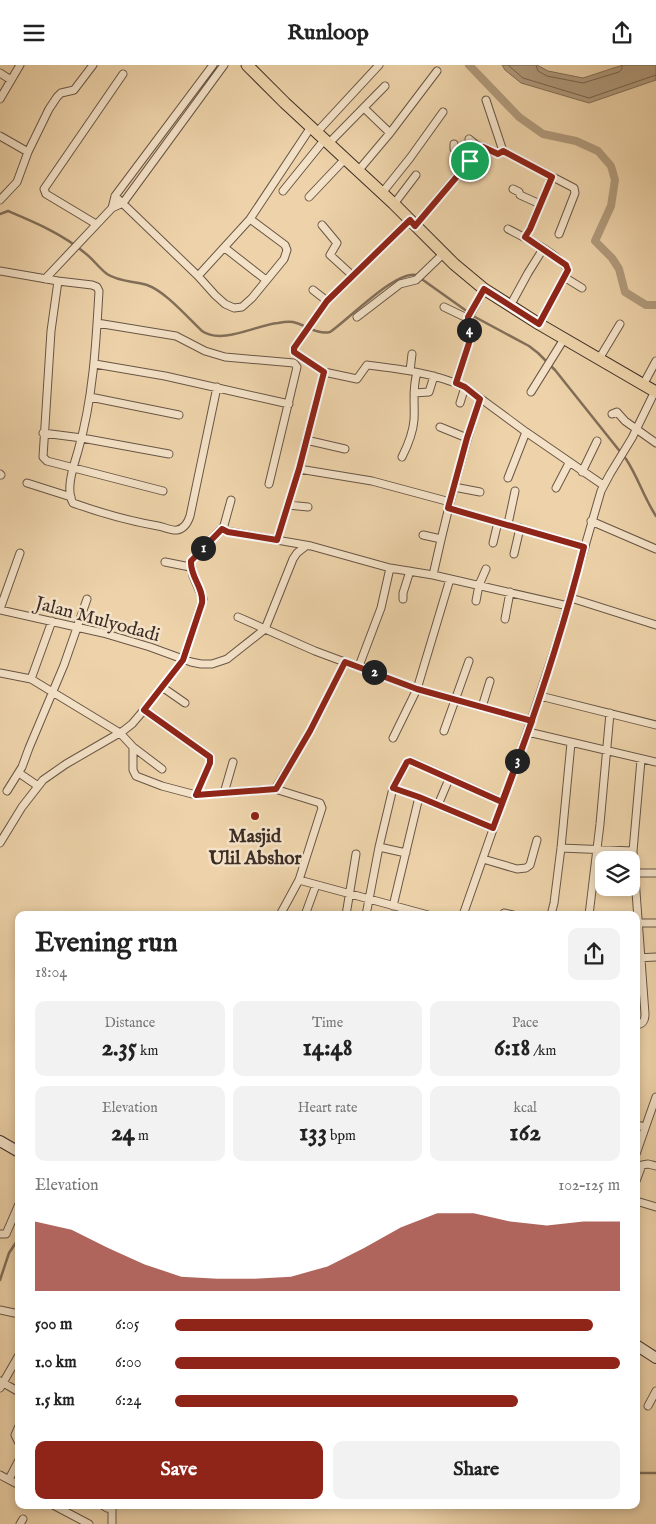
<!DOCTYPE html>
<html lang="en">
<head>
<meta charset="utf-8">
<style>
  body { margin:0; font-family:"IM FELL English",serif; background:#f2f2f2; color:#222; height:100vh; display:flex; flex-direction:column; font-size:19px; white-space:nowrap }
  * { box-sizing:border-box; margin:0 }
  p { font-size:16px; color:#767676 }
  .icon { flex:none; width:28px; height:28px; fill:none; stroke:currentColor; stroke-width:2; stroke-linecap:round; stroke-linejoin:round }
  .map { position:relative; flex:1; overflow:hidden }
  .side { position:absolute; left:15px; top:846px; width:625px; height:598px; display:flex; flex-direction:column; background:#fff; border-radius:10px; box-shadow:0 2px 8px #0003 }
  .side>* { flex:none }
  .tools { position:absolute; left:595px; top:786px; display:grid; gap:10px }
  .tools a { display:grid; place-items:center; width:45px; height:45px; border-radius:10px; background:#fff; box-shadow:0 2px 8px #0003; font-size:25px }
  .pin { position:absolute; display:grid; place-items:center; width:42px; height:42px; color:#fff; margin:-21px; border:2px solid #fff; border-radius:50%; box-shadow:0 1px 5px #0007 }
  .km { position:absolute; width:25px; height:25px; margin:-12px; border-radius:50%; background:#222; color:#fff; font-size:14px; line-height:25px; text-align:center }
  .round { display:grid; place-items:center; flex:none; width:52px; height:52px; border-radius:10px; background:#f2f2f2 }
  .summary { display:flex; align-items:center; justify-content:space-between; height:85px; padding:0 20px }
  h1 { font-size:28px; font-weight:800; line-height:38px }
  .stats { display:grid; grid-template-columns:repeat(3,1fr); gap:8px; height:85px; padding:5px 20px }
  .stats div { display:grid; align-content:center; border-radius:10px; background:#f2f2f2; text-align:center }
  .stats b { font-size:25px; font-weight:800 }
  .stats small { font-size:14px; font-weight:400 }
  .stats p { font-size:14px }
  .chart { height:140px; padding:10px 20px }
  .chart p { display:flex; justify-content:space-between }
  .chart svg { width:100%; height:90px; margin-top:5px; fill:#8f2418; opacity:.7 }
  .button { display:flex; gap:10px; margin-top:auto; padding:10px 20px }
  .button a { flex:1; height:58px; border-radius:10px; background:#8f2418; color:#fff; font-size:20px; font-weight:800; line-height:58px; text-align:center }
  .button a+a { background:#f2f2f2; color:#222 }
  ul { padding:0 20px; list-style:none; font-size:16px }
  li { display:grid; grid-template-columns:80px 60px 1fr; align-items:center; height:38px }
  li i { height:12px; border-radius:6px; background:#8f2418 }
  header { display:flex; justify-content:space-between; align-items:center; height:65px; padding:0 20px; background:#fff; font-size:22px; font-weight:800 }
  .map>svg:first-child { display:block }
</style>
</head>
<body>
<header><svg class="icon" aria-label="menu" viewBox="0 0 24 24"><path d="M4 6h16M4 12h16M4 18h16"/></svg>Runloop<svg class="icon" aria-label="share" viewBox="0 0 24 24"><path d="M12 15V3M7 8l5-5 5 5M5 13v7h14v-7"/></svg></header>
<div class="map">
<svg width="656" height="1459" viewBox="0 0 656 1459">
  <rect width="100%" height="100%" fill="#eed3aa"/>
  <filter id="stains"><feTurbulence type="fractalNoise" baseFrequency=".004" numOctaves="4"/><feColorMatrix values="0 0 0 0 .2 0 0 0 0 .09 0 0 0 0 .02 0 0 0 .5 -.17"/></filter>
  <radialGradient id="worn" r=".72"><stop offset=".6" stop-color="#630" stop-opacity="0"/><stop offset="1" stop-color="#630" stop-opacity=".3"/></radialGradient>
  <path fill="#b19b7d" stroke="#826f5a" d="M502,0H537L548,6L583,13L623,0H656V15L589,38L521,18L505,5Z"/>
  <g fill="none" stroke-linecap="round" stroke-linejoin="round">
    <path stroke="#766451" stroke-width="1" d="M508,0L523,13L589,33L656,10
      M536,0L538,6L547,11L583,18L619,7L622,4V0"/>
    <path stroke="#826f5a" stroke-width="2.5" d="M0,149L8,146C34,157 63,169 85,188C93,194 99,203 107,209C119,217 134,216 147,220C165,226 188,253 202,266C222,280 256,260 278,258C283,257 288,256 293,257C306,260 317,270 330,267C348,255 396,205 416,210L475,252L529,281L538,288L555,305L626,394C638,412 644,433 656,451
      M0,1215L9,1188L19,1173
      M636,1408H656"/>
    <path stroke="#b19b7d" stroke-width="8" d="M469,0L519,52L543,69L576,76L598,86L611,101L615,115L611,141L595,176L612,193L619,204L625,227L646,240H656"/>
    <g stroke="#685646" stroke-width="9">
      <path id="street" d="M0,8L11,15
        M0,34L20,0
        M486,35L503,86L574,123L575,128L559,169
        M364,43L390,68
        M317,67L379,0
        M0,71L28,87
        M469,74L480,83
        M329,78L385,21
        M454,79V84L470,96
        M358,106L390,68L437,6
        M513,124L519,127L520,130L540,139
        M283,126L325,74
        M382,128L410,93L443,47
        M115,131L198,211L215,230L225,239L234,243L242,242L252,233L284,194L287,185L285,180L250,154
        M309,132L345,94
        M0,135L17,117L28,87L49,44L57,32L61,28L74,25L93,0
        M394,139L416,110
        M112,143L115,131L213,0
        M96,159L46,129L44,124L123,9
        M322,160L337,178L330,190L353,211
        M415,161L480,83L484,82L498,89L503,86
        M508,164C525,173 555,187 567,203V207L539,259
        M525,172L530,163L552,112
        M225,183L266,215
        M0,206L58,216L92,220L97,222L99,226C96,280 93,334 78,386C74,400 65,424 73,438C101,448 129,456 158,461C164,462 172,466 177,465C184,464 188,457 190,451L217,322
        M198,211L250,154L311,62
        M564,212L582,223
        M45,214L112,143L123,138L224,0
        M58,216L51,266L43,392L47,396L163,426
        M313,225L327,236
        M510,241L528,208L543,184
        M444,242L469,254
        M357,252L400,219L416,215L443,189
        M97,258L176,271L205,286L225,292L294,298L297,302L269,419
        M599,294L620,259
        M95,299L165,311L289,339
        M410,306L412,289
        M324,307L294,287V283L327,236L410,155
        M456,318L469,278V252L484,224
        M643,320L656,296
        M531,327L564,274
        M414,328L429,327L434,311
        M90,332L179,350
        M480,333C461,391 446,451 433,510L568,541
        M460,338L465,322
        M612,349L617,347L625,356L656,378
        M440,362L467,373
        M43,368L82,373L169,389
        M306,375L345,384
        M402,392C408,380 413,368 414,355C415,339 412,323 417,308
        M299,404L372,416L450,437
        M582,407L597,376
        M0,409L1,410
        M508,413L526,367
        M27,418L71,432
        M454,422L480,427
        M556,423L569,398
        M288,440L308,442
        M448,443L585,482
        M591,456L656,484
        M508,459L515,426
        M223,464L231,435
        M423,470L441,474
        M277,475L299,404L324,307L357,314L367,300C400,304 434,308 465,322L526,367L603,420
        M493,478L498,457
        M514,489L520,463
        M165,497L190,502
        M571,533L656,560
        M403,534V528L410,506
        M476,536L479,520L486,504
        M0,544L20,488
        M0,545L103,568L150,582L191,597L201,599H212L227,594L265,564L293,494L297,488L306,481
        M238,552L315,586L417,624L531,656
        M505,554L510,527
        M52,556L31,614L120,668L133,682V705L136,711L162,721L196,730L275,724L320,738L322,743L299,815L428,850
        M359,601L381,543L390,503
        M0,608L31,614
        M162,622L185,638
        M540,631L656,660
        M482,642L490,616
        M144,645L210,692V698L196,730
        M444,666L469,596
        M528,667L656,697
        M393,673L417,624L450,514
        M133,682L162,704
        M19,708L38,721
        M393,723L419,732L493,763
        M275,724L310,666L345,597
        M7,726L22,702L29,683L64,600L87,534
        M224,728L233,697
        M438,740L449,714
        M0,778L22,742L43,715L66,699L123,666L132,659L144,645L183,595L203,534L193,511L191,496L220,465L311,481L390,503L433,510
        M379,782L406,788
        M561,783L633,786
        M483,794L517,804L526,803L530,800L537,775
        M634,808H656
        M593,820H604
        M393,841L419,732
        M504,848L513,850
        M280,850L299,815
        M305,850L316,820
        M346,850L356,789
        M366,850L379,782L393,723L407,697L411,696L503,737
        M463,850L531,656L558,574L601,426L610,409L632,373L655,326
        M551,850L554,838L561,783L571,678
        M589,850L600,759L610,648
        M636,858H656
        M636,893L656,892
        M636,960C643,959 645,956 645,949L633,786L641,695
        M636,1060L645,1062
        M636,1089L656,1032
        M636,1116L642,1100L648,1099L656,1101
        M636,1136L656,1142
        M0,1169H6L19,1139
        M0,1245L19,1249
        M0,1316L19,1327
        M0,1323L19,1290
        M648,1341L656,1326
        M19,1361L15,1370L19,1378
        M0,1410L19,1420
        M9,1414L19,1395
        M53,1440L89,1459
        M102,1440L107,1443L112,1444
        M20,1459L23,1454
        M112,1459V1440"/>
    </g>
    <g stroke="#3b2d25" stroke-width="12">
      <path id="secondary" d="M0,1076L19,1087
        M636,1280L656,1293"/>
    </g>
    <g stroke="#3b2d25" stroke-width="13">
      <path id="primary" d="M247,0L285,38L394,139L454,199L484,224L539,259L656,327"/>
    </g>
    <use href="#street" stroke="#f4e2c8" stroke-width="7"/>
    <use href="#secondary" stroke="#f4e2c8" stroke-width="10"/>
    <use href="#primary" stroke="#eed3aa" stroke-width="11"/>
  </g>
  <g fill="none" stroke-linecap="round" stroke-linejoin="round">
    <g stroke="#fff" stroke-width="10">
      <path id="route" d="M470,96L415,161L410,155L327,236L294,283V287L324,307L299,404L277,475L228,467L222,464L191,496C190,512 204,523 202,538L183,595L144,645L210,692V698L196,730L276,724L310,666L345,597L417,624L532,656L502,737L410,696L407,697L393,723L419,732L493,763C528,671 560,577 584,482L448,443L467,373L480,334L465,322L456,318L469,278L468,252L484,224L539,259L568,205L566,200L525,172L530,164L552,112L503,86L498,89L483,82L480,83L470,96"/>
    </g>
    <use href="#route" stroke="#8f2418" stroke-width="6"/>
  </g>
  <circle fill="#8f2418" stroke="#f4e2c8" stroke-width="2" cx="255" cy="751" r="5"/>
  <g text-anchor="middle" stroke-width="5" stroke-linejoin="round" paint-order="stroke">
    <g font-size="19" fill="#3b2d25" stroke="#f4e2c8">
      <text transform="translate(98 553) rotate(15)" y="7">Jalan Mulyodadi</text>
    </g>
    <g font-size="19" font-weight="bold" fill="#3b2d25" stroke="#f4e2c8">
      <text x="255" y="777">Masjid<tspan x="255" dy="22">Ulil Abshor</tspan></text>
    </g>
  </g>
  <rect width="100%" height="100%" filter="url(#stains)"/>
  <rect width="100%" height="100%" fill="url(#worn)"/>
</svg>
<div class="tools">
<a><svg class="icon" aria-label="layers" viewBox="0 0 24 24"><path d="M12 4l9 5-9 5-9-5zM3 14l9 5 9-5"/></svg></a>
</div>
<div class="pin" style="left:470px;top:96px;background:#1e9e55"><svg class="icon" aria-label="arrive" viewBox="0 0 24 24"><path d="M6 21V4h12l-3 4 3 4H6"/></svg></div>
<b class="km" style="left:203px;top:483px">1</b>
<b class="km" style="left:374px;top:607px">2</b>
<b class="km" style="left:517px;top:696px">3</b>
<b class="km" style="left:469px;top:265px">4</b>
<section class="side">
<div class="summary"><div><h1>Evening run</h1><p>18:04</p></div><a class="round"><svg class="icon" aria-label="share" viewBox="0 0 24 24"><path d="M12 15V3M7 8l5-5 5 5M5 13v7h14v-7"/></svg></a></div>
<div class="stats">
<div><p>Distance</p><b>2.35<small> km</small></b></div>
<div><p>Time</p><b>14:48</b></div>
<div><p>Pace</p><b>6:18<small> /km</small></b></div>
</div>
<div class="stats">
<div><p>Elevation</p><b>24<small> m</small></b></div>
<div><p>Heart rate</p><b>133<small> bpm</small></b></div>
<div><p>kcal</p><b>162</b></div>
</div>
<div class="chart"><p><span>Elevation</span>102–125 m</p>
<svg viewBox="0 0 160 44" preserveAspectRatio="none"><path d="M0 44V10L10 14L20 23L30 31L40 37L50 38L60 38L70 37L80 32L90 23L100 13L110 6L120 6L130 10L140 12L150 10L160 10V44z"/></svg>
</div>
<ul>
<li><b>500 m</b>6:05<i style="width:94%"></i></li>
<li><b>1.0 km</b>6:00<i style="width:100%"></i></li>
<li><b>1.5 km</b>6:24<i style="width:77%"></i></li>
</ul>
<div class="button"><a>Save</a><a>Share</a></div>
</section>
</div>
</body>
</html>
